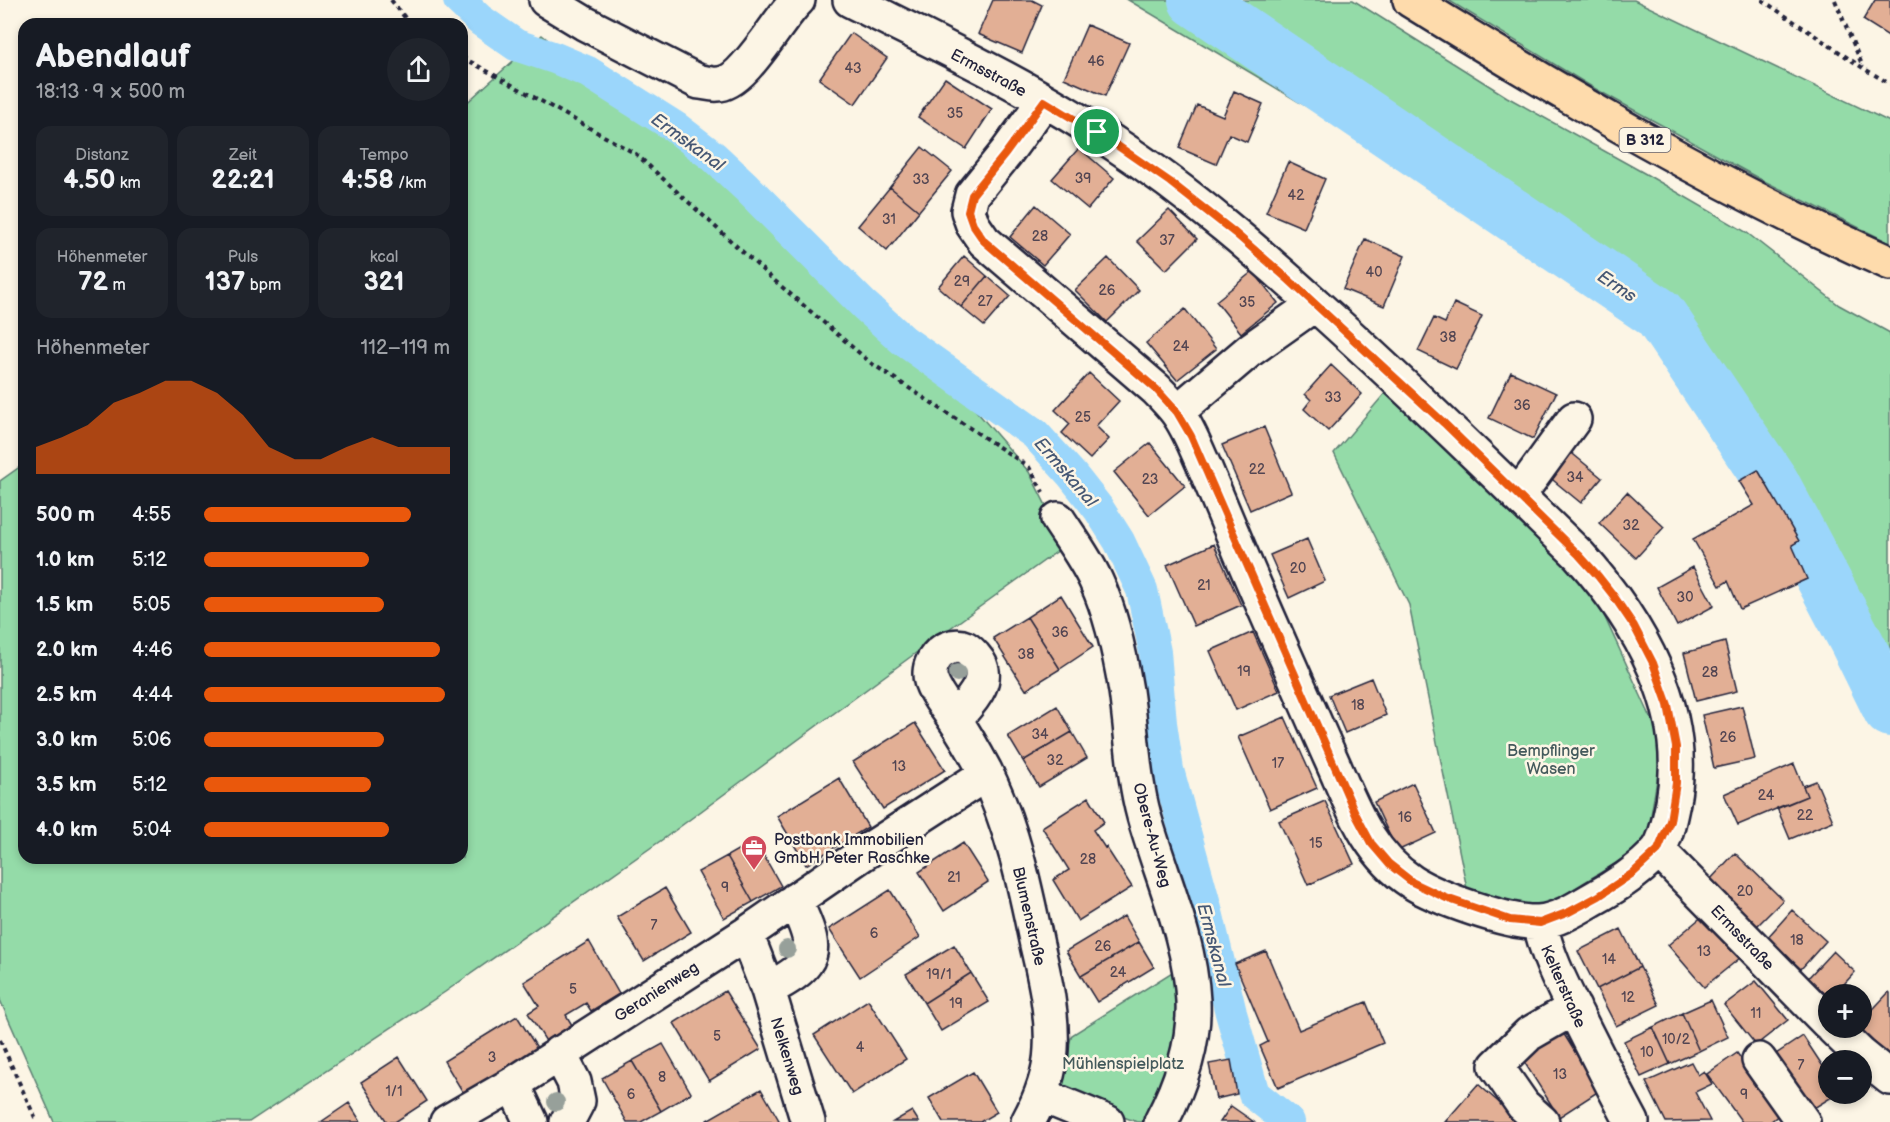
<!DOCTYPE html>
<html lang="de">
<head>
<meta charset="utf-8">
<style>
  body { margin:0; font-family:"Balsamiq Sans",sans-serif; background:#20242c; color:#f1f3f6; height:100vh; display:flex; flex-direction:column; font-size:22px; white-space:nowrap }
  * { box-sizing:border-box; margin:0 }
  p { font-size:20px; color:#9ea1a6 }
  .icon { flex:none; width:33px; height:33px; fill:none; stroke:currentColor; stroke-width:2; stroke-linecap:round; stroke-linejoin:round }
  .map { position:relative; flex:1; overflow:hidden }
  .sheet { position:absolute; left:18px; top:18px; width:450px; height:846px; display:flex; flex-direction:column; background:#171b24; border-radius:18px; box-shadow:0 3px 9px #0003 }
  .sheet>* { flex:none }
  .tools { position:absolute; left:1818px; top:984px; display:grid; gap:12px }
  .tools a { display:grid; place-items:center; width:54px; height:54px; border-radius:50%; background:#171b24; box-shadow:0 3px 9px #0003; font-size:30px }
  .pin { position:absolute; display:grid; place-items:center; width:51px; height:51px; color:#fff; margin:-26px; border:3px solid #fff; border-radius:50%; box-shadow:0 2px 6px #0007 }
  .round { display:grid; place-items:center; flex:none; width:63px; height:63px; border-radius:32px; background:#20242c }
  .headline { display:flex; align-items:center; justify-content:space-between; height:102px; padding:0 18px }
  h1 { font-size:33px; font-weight:600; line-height:45px }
  .figures { display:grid; grid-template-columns:repeat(3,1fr); gap:9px; height:102px; padding:6px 18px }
  .figures div { display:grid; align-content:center; border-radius:15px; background:#20242c; text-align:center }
  .figures b { font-size:26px; font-weight:600 }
  .figures small { font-size:16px; font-weight:400 }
  .figures p { font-size:16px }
  .chart { height:168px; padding:12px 18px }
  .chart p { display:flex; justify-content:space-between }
  .chart svg { width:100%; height:108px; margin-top:6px; fill:#ea580c; opacity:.7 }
  ul { padding:0 18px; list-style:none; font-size:20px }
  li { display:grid; grid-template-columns:96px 72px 1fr; align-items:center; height:45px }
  li i { height:15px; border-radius:8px; background:#ea580c }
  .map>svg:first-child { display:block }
</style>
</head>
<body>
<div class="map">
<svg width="1890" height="1122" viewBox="0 0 1890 1122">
  <rect width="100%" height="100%" fill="#fcf5e5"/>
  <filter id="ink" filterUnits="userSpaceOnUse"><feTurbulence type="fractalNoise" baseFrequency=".0167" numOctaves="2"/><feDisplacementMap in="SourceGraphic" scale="12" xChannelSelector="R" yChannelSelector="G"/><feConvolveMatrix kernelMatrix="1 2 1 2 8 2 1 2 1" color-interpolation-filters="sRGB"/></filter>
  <g filter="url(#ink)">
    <path fill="#94dba8" stroke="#5b7e72" stroke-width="1.5" d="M1128,0H1353L1507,97L1644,173L1746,232L1839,305L1890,333V696L1811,560L1758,461L1667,327L1273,86Z
      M1448,0H1634L1890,122V243L1758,178L1592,87Z
      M542,35L700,160L913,338L1029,472L1066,545L928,644L666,837L445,992L249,1122H54L0,1000V481L24,464V858H462V107Z
      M1386,392L1595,596L1663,744L1646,845L1534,913L1467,889L1409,605L1334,453Z
      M1177,969L1183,1016L1150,1122H1137L1054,1091L1072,1035Z"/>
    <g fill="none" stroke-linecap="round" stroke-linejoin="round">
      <path stroke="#9bd6fb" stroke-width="32" d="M459,0L480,20L516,45L555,58L588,72L675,127L714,157L746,187L864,305L903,340L1035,434L1072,475L1098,508L1119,541L1142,590L1155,652L1161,723L1168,770L1206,908L1231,1013L1254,1094L1289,1122"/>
      <path stroke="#9bd6fb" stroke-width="54" d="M1195,0L1659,314L1773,484L1857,643L1890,710"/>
    </g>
    <path fill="#e2af95" stroke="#22223b" stroke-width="1.5" d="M993,0H1032L1042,5L1022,53L978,34Z
      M1875,0H1890V37L1863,20Z
      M1087,25L1129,43L1105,96L1064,78Z
      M851,33L887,58L855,104L819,79Z
      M945,78L992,109L966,149L918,117Z
      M1234,91L1263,104L1247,142L1229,134L1216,164L1179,148L1197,105L1223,116Z
      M922,147L952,171L919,211L890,187Z
      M1079,148L1114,178L1088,209L1052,179Z
      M1288,162L1325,179L1304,228L1266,212Z
      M890,187L919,211L887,251L858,226Z
      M1036,205L1070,234L1043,265L1010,237Z
      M1169,210L1197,239L1166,270L1137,241Z
      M1365,239L1405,256L1384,306L1343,289Z
      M964,256L987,276L961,307L938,287Z
      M1108,258L1139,290L1107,322L1075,290Z
      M1253,271L1278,303L1241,333L1216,301Z
      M987,276L1010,296L984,326L961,307Z
      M1454,303L1482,316L1456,369L1418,351L1434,318L1445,323Z
      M1185,309L1216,349L1177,380L1146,343Z
      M1331,365L1362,394L1328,431L1304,409L1311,400L1305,394Z
      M1511,372L1556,393L1533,439L1489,418Z
      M1089,373L1119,401L1096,426L1109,439L1090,459L1062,433L1070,424L1055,410Z
      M1264,427L1291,492L1250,510L1222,445Z
      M1150,443L1185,486L1149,515L1114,472Z
      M1568,450L1602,478L1581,503L1548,476Z
      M1758,470L1799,541L1792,545L1807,579L1740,609L1728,581L1720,586L1693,539L1754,505L1739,481Z
      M1627,492L1664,527L1636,558L1599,523Z
      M1307,539L1325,581L1289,598L1270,555Z
      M1214,544L1241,605L1194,626L1167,565Z
      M1693,567L1714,606L1677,626L1657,587Z
      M1061,595L1093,647L1060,669L1027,617Z
      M1027,617L1060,669L1026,690L993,638Z
      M1253,632L1279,691L1236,710L1210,651Z
      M1725,642L1737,691L1696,701L1684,653Z
      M1371,678L1386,715L1345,733L1329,695Z
      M1057,706L1072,732L1023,761L1008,736Z
      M1742,706L1755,759L1714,768L1702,715Z
      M1285,717L1317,788L1270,809L1238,737Z
      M915,723L945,770L883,809L853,762Z
      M1072,732L1087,758L1039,787L1023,761Z
      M1794,764L1807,796L1738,825L1724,794Z
      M839,778L868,827L806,865L777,816Z
      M1816,781L1833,821L1790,839L1777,808L1807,796L1803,786Z
      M1413,783L1436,833L1397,851L1374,802Z
      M1089,797L1104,822L1093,830L1105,848L1106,847L1132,887L1078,921L1053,880L1069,870L1042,827Z
      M1325,801L1354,864L1308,885L1279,821Z
      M755,840L781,886L753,902L727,856Z
      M963,843L988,882L944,911L919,872Z
      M1735,853L1783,900L1755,928L1708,882Z
      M727,856L753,902L724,918L698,872Z
      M665,888L691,932L644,961L617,917Z
      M890,890L920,937L860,977L829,929Z
      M1792,910L1826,941L1801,969L1767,938Z
      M1704,915L1740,958L1704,987L1668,945Z
      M1124,916L1139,942L1081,976L1066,951Z
      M1621,929L1640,967L1597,989L1578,951Z
      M589,941L619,994L591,1011L586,1003L566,1015L575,1030L549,1046L528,1013L539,1006L524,982Z
      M1139,942L1154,967L1097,1002L1081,976Z
      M954,945L971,973L924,1003L906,974Z
      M1266,951L1299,1030L1366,1002L1383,1043L1278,1088L1260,1046L1268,1042L1235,964Z
      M1833,951L1855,972L1835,994H1828V996L1808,978Z
      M1640,967L1659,1005L1616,1026L1597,989Z
      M971,973L989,1002L941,1031L924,1003Z
      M1756,981L1788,1020L1756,1045L1724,1005Z
      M725,991L761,1049L709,1081L674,1023Z
      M1889,992L1890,993V1057L1859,1028H1862V1021Z
      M868,1000L906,1059L852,1094L814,1035Z
      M1711,1000L1728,1037L1699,1051L1682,1013Z
      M1682,1013L1699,1051L1670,1064L1653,1027Z
      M517,1016L541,1054L467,1099L444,1061Z
      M1653,1027L1670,1064L1641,1077L1624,1041Z
      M1562,1031L1599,1091L1559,1117L1521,1057Z
      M1803,1036L1828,1074V1094H1837L1809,1111L1773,1056Z
      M663,1044L691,1093L661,1111L632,1061Z
      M1737,1053L1780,1114L1770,1122H1742L1707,1074Z
      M399,1057L427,1101L395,1122H387L361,1082Z
      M1231,1060L1237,1094L1216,1099L1209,1064Z
      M632,1061L661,1111L641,1122H627L602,1078Z
      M1691,1062L1698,1075L1704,1071L1712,1084L1695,1092L1710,1121L1666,1122L1646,1082Z
      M973,1072L997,1112L980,1122H943L929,1098Z
      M1478,1084L1521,1122H1445Z
      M761,1089L780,1122H708L707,1120Z
      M349,1103L361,1122H321Z
      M1231,1106L1254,1122H1220Z
      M912,1111L919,1122H893Z"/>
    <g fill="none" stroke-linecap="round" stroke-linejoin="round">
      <g stroke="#22223b" stroke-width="38">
        <path id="minor" d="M546,0L584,23L699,82C705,82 712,85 718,84C744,84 779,17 798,0
          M850,0C940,45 1032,88 1115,144C1191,194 1260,254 1327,315C1413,393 1496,474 1579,555C1639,622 1690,709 1673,802C1670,816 1666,840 1657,851C1643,869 1611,889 1591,900C1576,909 1556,921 1538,922C1510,924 1435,897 1412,882C1367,853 1351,803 1330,757C1300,689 1270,622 1241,554C1229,525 1217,497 1205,468C1196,449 1189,428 1176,411C1170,403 1163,396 1156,389L984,241L973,225L968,211L972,195L1006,153L1044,101
          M1177,412L1250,350L1315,304
          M1518,496L1574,419
          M1058,519C1071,539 1086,559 1096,581C1112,615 1120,654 1126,691C1132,732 1133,776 1144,816C1161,877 1190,937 1193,1001C1195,1044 1181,1084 1161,1122
          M955,719C969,703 995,679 975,657C973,655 968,649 965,648C954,643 940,650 934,660C930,666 929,674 931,681C936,696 947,707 955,720C966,736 976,754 985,771C1012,825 1025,886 1037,945C1045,979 1053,1014 1051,1049C1050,1074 1040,1100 1028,1122
          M1658,850L1828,1023
          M1540,923C1546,953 1560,981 1574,1009C1593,1047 1612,1085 1632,1122
          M746,934L768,990L808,1122
          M768,990C780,982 798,974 806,962C819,945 801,917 795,900
          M1833,1028L1860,1054L1890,1078
          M559,1053L574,1082L578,1101L567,1122
          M1759,1060L1803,1122
          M513,1084L531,1122
          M1041,1095L1107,1122
          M447,1122L513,1084L746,934L861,855L986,774
          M1542,1122L1523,1105L1496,1066L1529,1034L1574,1008"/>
      </g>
      <g stroke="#22223b" stroke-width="38">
        <path id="highway" d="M1410,0C1565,96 1723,189 1890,263"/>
      </g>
      <path stroke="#22223b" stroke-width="4" stroke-dasharray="4.5 4.5" stroke-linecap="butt" d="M391,0L410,24
        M1762,0L1863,68L1890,84
        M1835,0L1863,67
        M462,57L636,154L768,275L871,363L1029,467L1043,492
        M0,1040L37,1122"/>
      <use href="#minor" stroke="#fcf5e5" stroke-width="33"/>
      <use href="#highway" stroke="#fedbac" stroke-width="33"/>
    </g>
    <g fill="#97a09a">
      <circle cx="957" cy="673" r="9"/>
      <circle cx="787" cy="949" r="9"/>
      <circle cx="556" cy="1102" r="9"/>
    </g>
  </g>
  <g fill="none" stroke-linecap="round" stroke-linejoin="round" filter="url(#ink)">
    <g stroke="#fff" stroke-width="12">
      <path id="route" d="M1044,101L1115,144L1170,182L1235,233L1289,280L1444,423L1579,555L1598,576L1613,595L1634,626L1653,663L1668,705L1676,747V783L1670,821L1658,850L1633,873L1599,896L1569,912L1540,923L1510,920L1446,898L1412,882L1389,864L1371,843L1356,815L1191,436L1177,412L1156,389L984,241L973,225L968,211L972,195L1006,153Z"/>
    </g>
    <use href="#route" stroke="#ea580c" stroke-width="8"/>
  </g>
  <defs>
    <g id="office-pin" transform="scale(1.35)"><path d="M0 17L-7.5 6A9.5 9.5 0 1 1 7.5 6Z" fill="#d1495b" stroke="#fcf5e5"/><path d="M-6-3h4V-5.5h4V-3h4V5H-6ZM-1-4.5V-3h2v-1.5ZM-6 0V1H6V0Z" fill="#fff"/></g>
  </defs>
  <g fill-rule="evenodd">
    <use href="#office-pin" x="754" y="848"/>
  </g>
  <g text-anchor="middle" stroke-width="5" stroke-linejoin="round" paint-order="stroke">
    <g font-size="14" fill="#524552">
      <text x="1096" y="66">46</text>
      <text x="853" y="73">43</text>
      <text x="955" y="118">35</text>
      <text x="1083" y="183">39</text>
      <text x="921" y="184">33</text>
      <text x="1296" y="200">42</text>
      <text x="889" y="224">31</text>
      <text x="1040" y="241">28</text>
      <text x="1167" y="245">37</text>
      <text x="1374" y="277">40</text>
      <text x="962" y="286">29</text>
      <text x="1107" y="295">26</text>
      <text x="985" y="306">27</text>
      <text x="1247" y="307">35</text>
      <text x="1448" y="342">38</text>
      <text x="1181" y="351">24</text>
      <text x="1333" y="402">33</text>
      <text x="1522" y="410">36</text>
      <text x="1083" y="422">25</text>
      <text x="1257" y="474">22</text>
      <text x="1575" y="482">34</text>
      <text x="1150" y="484">23</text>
      <text x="1631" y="530">32</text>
      <text x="1298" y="573">20</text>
      <text x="1204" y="590">21</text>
      <text x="1685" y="602">30</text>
      <text x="1060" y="637">36</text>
      <text x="1026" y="659">38</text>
      <text x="1244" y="676">19</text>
      <text x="1710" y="677">28</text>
      <text x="1358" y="710">18</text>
      <text x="1040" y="739">34</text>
      <text x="1728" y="742">26</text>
      <text x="1055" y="765">32</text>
      <text x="1278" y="768">17</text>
      <text x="899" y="771">13</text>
      <text x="1766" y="800">24</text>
      <text x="1805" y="820">22</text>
      <text x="1405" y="822">16</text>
      <text x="1316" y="848">15</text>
      <text x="1088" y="864">28</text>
      <text x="954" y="882">21</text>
      <text x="725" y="892">9</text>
      <text x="1745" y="896">20</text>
      <text x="654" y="930">7</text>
      <text x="874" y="938">6</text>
      <text x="1797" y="945">18</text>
      <text x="1103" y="951">26</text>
      <text x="1704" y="956">13</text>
      <text x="1609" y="964">14</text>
      <text x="1118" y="977">24</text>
      <text x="939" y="979">19/1</text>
      <text x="573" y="994">5</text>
      <text x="1628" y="1002">12</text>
      <text x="956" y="1008">19</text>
      <text x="1756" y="1018">11</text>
      <text x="717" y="1041">5</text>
      <text x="1676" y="1044">10/2</text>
      <text x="860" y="1052">4</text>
      <text x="1647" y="1057">10</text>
      <text x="492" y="1062">3</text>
      <text x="1801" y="1070">7</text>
      <text x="1560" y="1079">13</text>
      <text x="662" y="1082">8</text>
      <text x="394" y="1096">1/1</text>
      <text x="631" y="1099">6</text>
      <text x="1744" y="1099">9</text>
    </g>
    <rect fill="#fcf5e5" stroke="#63616e" stroke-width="1.5" x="1619.5" y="128" width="51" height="24" rx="4.5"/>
    <g font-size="15" font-weight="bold" fill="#22223b">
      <text x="1645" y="145">B 312</text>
    </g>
    <g font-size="16" fill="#22223b" stroke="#fcf5e5">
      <text transform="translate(989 72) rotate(28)" y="6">Ermsstraße</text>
      <text transform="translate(1153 835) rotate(75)" y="6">Obere-Au-Weg</text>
      <text transform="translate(1030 916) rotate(77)" y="6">Blumenstraße</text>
      <text transform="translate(1743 937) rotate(46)" y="6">Ermsstraße</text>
      <text transform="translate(1564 986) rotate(66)" y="6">Kelterstraße</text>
      <text transform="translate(656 991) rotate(-33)" y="6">Geranienweg</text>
      <text transform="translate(788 1056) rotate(73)" y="6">Nelkenweg</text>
    </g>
    <g font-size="16" fill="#445a5c" stroke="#fcf5e5">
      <text x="1551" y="756">Bempflinger<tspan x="1551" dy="18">Wasen</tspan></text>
      <text x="1123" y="1069">Mühlenspielplatz</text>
    </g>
    <g font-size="16" fill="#22223b" stroke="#fcf5e5" text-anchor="start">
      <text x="774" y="845">Postbank Immobilien<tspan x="774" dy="18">GmbH Peter Raschke</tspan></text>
    </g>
    <g font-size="18" font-style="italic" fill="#465875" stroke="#fcf5e5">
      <text transform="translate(688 142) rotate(36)" y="6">Ermskanal</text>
      <text transform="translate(1617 286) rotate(34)" y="6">Erms</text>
      <text transform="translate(1066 472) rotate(49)" y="6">Ermskanal</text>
      <text transform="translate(1214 945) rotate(75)" y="6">Ermskanal</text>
    </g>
  </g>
</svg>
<div class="tools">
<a>+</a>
<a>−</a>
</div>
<div class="pin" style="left:1097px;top:132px;background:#1e9e55"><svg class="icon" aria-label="arrive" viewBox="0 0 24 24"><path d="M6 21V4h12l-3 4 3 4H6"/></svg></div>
<section class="sheet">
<div class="headline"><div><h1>Abendlauf</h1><p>18:13 · 9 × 500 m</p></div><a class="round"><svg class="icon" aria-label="share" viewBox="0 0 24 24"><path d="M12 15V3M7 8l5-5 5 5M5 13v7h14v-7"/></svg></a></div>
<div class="figures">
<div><p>Distanz</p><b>4.50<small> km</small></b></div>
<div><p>Zeit</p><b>22:21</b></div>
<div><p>Tempo</p><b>4:58<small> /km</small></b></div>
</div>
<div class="figures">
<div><p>Höhenmeter</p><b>72<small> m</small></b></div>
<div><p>Puls</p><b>137<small> bpm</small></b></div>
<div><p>kcal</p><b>321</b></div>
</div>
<div class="chart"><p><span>Höhenmeter</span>112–119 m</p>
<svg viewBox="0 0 160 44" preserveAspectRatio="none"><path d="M0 44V33L10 29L20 24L30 15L40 11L50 6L60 6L70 11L80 20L90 33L100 38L110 38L120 33L130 29L140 33L150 33L160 33V44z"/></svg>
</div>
<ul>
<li><b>500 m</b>4:55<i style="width:84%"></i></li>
<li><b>1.0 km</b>5:12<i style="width:67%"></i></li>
<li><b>1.5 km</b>5:05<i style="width:73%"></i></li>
<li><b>2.0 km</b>4:46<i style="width:96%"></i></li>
<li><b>2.5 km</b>4:44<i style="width:98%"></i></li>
<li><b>3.0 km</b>5:06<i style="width:73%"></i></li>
<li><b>3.5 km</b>5:12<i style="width:68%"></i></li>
<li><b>4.0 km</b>5:04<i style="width:75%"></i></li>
</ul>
</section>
</div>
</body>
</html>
